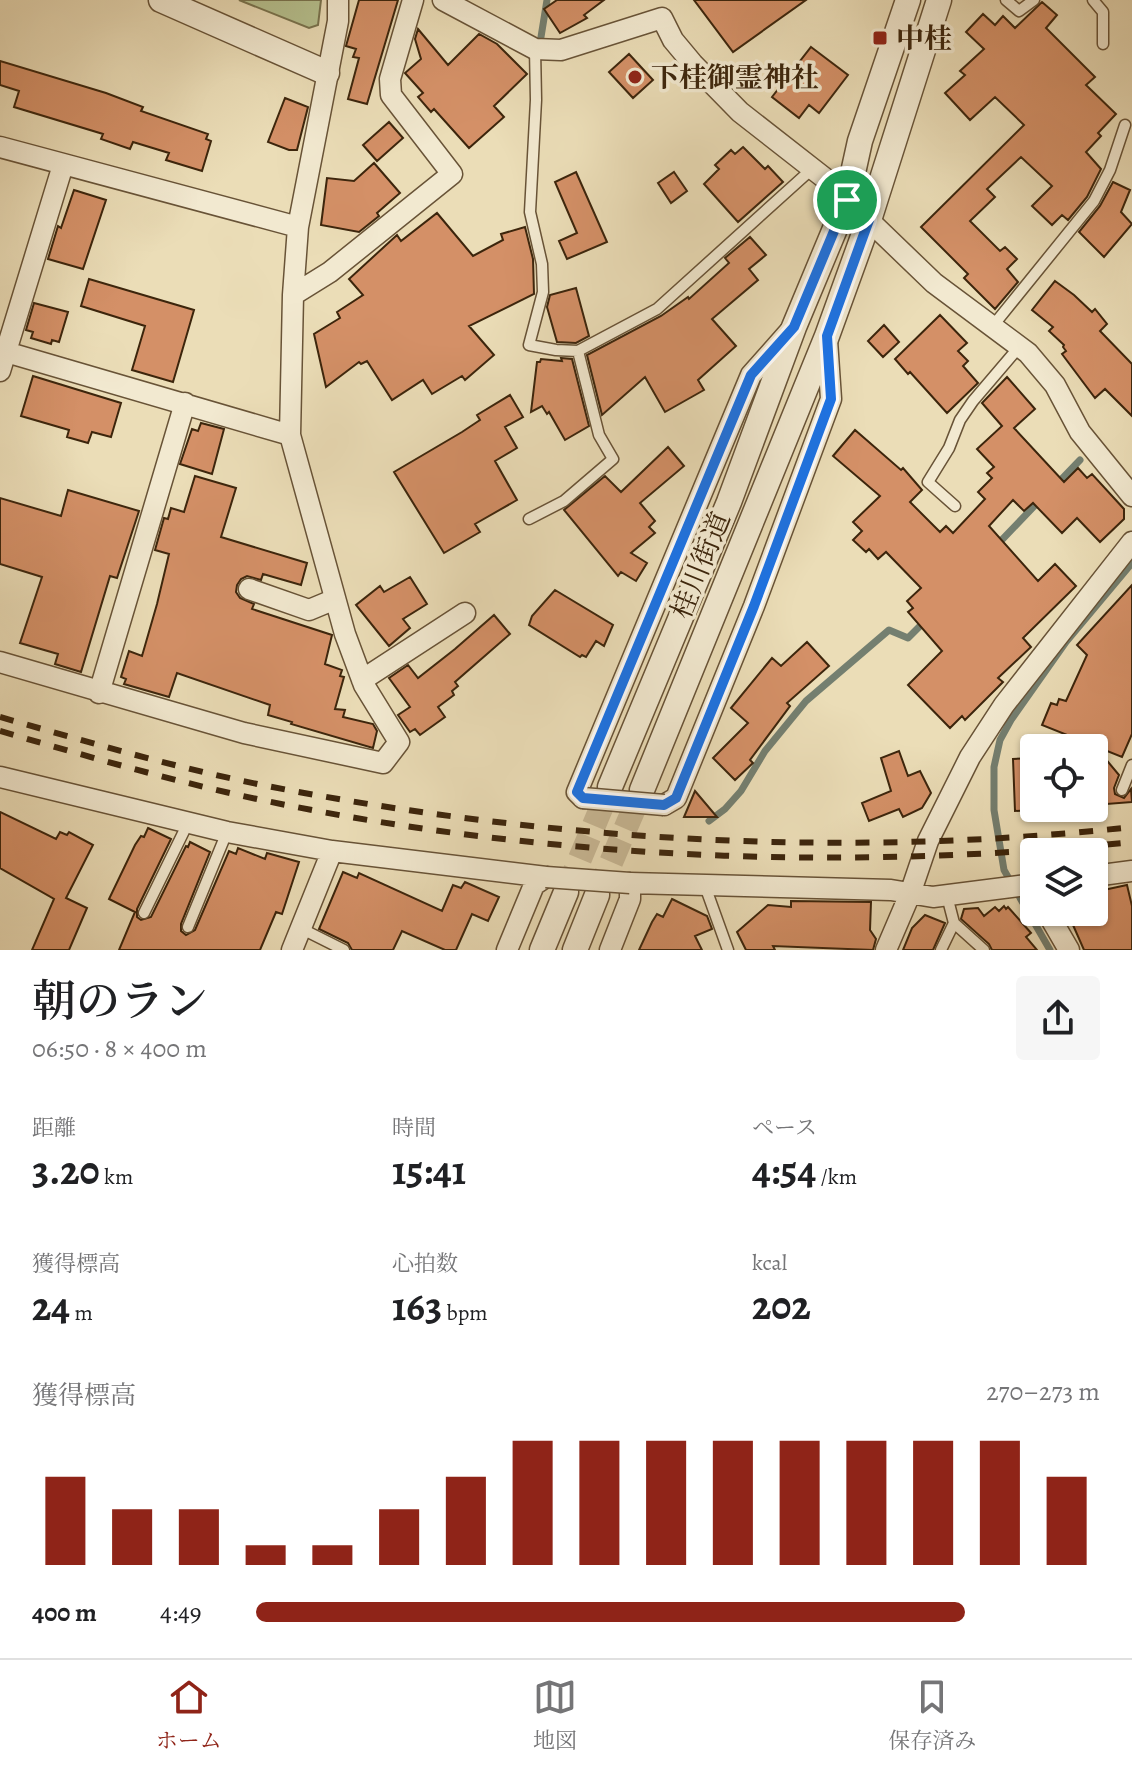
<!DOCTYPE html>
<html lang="ja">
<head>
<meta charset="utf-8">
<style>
  body { margin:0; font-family:Alegreya,"Noto Serif JP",serif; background:#f6f6f6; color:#202124; height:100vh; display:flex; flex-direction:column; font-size:30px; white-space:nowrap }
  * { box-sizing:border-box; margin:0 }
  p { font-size:26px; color:#757577 }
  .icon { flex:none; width:44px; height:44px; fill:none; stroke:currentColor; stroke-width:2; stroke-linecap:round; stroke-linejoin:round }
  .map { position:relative; height:950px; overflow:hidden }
  .side { display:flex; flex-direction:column; background:#fff; flex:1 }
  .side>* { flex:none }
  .fabs { position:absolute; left:1020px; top:734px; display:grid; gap:16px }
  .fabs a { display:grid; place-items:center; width:88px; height:88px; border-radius:8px; background:#fff; box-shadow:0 2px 6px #0004; font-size:40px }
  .pin { position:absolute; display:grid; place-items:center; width:68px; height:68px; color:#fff; margin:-34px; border:4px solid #fff; border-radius:50%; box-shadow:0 2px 8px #0007 }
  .round { display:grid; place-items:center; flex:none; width:84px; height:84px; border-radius:8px; background:#f6f6f6 }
  .headline { display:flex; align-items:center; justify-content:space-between; height:136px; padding:0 32px }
  h1 { font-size:44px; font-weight:600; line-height:60px }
  .figures { display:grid; grid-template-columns:repeat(3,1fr); gap:12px; height:136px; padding:8px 32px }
  .figures div { display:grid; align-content:center }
  .figures b { font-size:40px; font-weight:600 }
  .figures small { font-size:22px; font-weight:400 }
  .figures p { font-size:22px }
  .chart { height:224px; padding:16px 32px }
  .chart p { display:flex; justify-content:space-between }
  .chart svg { width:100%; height:144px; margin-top:8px; stroke:#8f2418; stroke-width:6 }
  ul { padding:0 32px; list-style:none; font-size:26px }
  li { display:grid; grid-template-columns:128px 96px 1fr; align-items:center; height:60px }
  li i { height:20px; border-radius:10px; background:#8f2418 }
  .dock { display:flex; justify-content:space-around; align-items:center; height:112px; border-top:2px solid #e0e0e0; background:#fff; font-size:22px; color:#757577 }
  .dock a { display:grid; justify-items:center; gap:4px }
  .dock .active { color:#8f2418 }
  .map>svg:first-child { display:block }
</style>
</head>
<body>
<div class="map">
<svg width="1132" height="950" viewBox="0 0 1132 950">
  <rect width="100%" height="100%" fill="#ebddb7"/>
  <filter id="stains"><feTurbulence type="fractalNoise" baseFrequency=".0025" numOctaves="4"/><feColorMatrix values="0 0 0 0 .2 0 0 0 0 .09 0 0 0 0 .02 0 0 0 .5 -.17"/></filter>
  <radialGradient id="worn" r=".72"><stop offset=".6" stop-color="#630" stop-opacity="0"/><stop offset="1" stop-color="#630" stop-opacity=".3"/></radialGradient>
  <path fill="#b6c18f" stroke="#79734e" stroke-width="2" d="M239,0H321L318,25L309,28Z"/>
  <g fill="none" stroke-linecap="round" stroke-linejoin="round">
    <path stroke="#747f70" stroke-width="7" d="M541,37L547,0
      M1056,485L1080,460
      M997,545L1041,499
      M709,821L725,809L741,791L765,751L806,701L889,630L908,638L925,621
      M1050,950L1004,870L994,810V767L1000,740L1011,720L1066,642L1132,563"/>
  </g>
  <path fill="#d49067" stroke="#3c250c" stroke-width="2" d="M359,0H398L367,104L348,99L359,58L353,57L356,49L346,46Z
    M557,0H604L584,15L587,18L560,33L544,9Z
    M694,0H806L733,52Z
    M1042,2L1057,15L1046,28L1095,77L1086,85L1116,114L1098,133L1101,136L1086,152L1101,169L1087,197L1068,220L1062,215L1052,225L1032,206L1052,186L1021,157L987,189L995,197L970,221L1000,251L1005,247L1017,259L1007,269L1018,282L995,309L964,278L968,274L921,227L1024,125L995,97L970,120L945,93L965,75L960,71L984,49L966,32L983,14L995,25L1003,16L1015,28Z
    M418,29L448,65L479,34L497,44L527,74L494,106L504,117L469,148L434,109L431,112L418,97L423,93L405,73L421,59L415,39Z
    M811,47L848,75L819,113L809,105L799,118L772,97Z
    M629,54L653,80L633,98L609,72Z
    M0,61L106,93L143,107L141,111L208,134L206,139L211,141L202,171L166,160L169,153L133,142L130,149L101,139L103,134L14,107L19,91L0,85Z
    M285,98L308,107L297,150H289L268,142Z
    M389,122L403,138L377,161L363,145Z
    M743,147L765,169L768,166L783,182L738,222L704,184L719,169L715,165L731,150L735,154Z
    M374,163L400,193L377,213L379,216L359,232L321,225L327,178L354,181Z
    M576,172L607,242L567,259L559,241L577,233L555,182Z
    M674,172L687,191L671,203L658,183Z
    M1113,182L1130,190L1121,212L1132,224L1104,257L1079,232L1100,206Z
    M74,190L106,200L83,269L48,259L58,226L61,228Z
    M437,213L473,256L503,240L501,234L525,227L533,259L534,294L469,326L494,355L465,380L462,376L432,394L423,380L392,400L367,361L361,364L359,362L326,387L314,334L340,318L337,312L363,295L349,279L397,235L401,241Z
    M750,237L766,255L749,269L758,280L712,319L736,346L698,380L704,390L665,412L645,377L602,415L587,355L661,316L688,297L689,299L729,263L725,258Z
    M89,279L194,310L173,382L132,370L145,326L81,306Z
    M1055,281L1074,295L1092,312L1095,309L1107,324L1100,331L1132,364V416L1105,389L1095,398L1062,354L1066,351L1063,347L1064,345L1049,331L1053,327L1032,310Z
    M576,288L589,336L576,343L557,342L547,307L550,295Z
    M34,303L68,312L59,342L52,340L51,344L31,338L33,332L26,330Z
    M940,315L967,343L958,351L968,361L963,366L978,383L947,413L910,372L908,374L895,359Z
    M884,325L899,342L883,357L868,341Z
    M561,358L572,359L589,426L565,440L549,412L547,414L542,406L531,412L537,362H540L541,359L562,361Z
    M33,376L121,403L111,437L92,432L88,443L67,437L69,430L21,416Z
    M1007,377L1035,409L1014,428L1064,482L1078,468L1087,478L1092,474L1124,509V519L1100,542L1077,518L1062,533L1033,503L1024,511L1013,500L989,526L1038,581L1055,564L1076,586L1023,638L1031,647L998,678L1003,682L965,720L962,716L950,728L908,685L942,651L908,612L913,608L907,601L921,588L886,552L878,559L869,549L866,552L853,540L862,531L853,522L880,496L833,456L855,430L901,470L903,468L922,490L910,502L940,532L946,526L953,533L985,499L978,492L992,478L987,473L994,467L977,449L1002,426L982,403Z
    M510,395L523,417L505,427L517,448L495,461L517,500L475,524L480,532L444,553L394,472L462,432L480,420L477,415Z
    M201,423L224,429L212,474L180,464L192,429L198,431Z
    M668,447L684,466L640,503L655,521L649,527L655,533L631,553L647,563L636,581L621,572L618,576L564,510L605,476L621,492Z
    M195,476L236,488L221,537L307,563L301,585L263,574L261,580L247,576L241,579L237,585L236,592L240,598L254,604L252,609L332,635L325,664L342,670L340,676L344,677L335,709L345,710L343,717L373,724L377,731L373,748L291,724L292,722L268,715L270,705L177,673L169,697L124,684L126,679L121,677L129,651L142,656L157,604L169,554L155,550L164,518L168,519L171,508L184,512Z
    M68,490L139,511L117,578L110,576L81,672L55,664L58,654L20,643L42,577L0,564V498L61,516Z
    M410,577L427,604L403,619L410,628L389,646L356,605L380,586L384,592Z
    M1132,585V734L1122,757L1042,725L1051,703L1057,705L1059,699L1066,701L1087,655L1077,645Z
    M555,590L613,625L604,646L596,641L586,657L582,655L580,657L529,625L532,616Z
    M494,615L510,634L455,682L458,686L452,691L454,695L438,707L445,717L420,735L415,729L410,732L398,715L410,707L389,678L408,665L418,678L455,649Z
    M807,642L829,666L787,703L790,706L750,760L753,763L735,780L713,758L748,723L731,708L772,658L781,666Z
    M899,751L908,776L920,771L931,793L922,808L903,817L899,809L869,821L862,803L891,791L881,758Z
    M1104,757L1119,775L1114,788L1115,794L1124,798L1131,789L1132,802L1094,805V781Z
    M1034,758V810L1015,811L1013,759Z
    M695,791L717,817H684Z
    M0,812L56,839L60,832L67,835L69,832L93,845L66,898L87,908L69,950H32L54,899L0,868Z
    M148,828L171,839L137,909V917L141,920L151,917L186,846L188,847L190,842L210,852L181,924V931L186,935L195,930L229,851L236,854L238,848L265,859L267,853L299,862L282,914L276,912L260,950H119L135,912L109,899L135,845L141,836L144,837Z
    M343,872L357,878L359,873L442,911L453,885L461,888L465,882L499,897L488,921L472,914L456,950H445L402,931L393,950H352L348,943L319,929Z
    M1127,885L1132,906V950H1084L1073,925L1079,923L1076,912H1094V892Z
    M672,899L707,916L712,929L695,936L702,950H639L652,922L657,914L663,917Z
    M791,901L871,902L870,930L876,939L873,950L773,946L775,950H746L737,932L768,905L791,907Z
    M1004,906L1006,909L1008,907L1031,933L1026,937L1037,950H992L989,944L961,919L964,909L978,908L984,916L995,907L999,911Z
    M925,915L945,923L933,950H903L912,928Z"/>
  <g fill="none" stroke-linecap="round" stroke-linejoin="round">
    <path stroke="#c8b895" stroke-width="24" stroke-dasharray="24 12" stroke-linecap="butt" d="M566,892L610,787
      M597,895L642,790"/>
    <g stroke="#685337" stroke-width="13">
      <path id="service" d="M1006,0L1019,11L1034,0
        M1093,0L1103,12V44
        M535,49L536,100L530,212L542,264L543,292L529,345L556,350L578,351L657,309L813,168
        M992,327L1094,201L1110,170L1125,125
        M955,506L928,482L949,448L960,420L973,401L1019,347
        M529,519L564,501L613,459L599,435L578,351
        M1122,790L1132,765
        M705,886L728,950
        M144,913L187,825
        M954,923L984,950
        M188,927L227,832
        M302,929L344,950
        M941,950L954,923L947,896"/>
    </g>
    <g stroke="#685337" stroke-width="23">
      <path id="minor" d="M443,0L535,49L561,50L662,18L673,40L693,64L740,112L827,180L934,283L1028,353L1055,385L1080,432L1132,496
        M0,147L298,227
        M293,295L330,272L452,174L391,95L390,79L413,0
        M6,352L290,435
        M0,371L63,165
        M249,589L309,610L333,600
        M0,662L244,733L383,763L399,742L364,685L345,634L290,435L293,295L298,227L338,21V0
        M362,680L465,613
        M99,693L185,403
        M0,777L227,832L332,851L546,877
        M583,798L577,792L751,375L790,331
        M664,805L676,798L754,606L831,399L827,340
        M1094,876L1132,871
        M1047,912L1069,950
        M292,950L332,851
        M507,950L534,885L546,877
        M610,950L630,899V883L891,890L933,897L1034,884
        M886,950L910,894L928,841L970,757L1004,705L1132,542"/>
    </g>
    <g stroke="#685337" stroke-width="27">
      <path id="tertiary" d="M161,0L327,73
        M610,787L729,502L794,327L847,200L860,141L908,0
        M642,790L827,336L869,220L939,0
        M542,950L566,892
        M575,950L597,895"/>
    </g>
    <use href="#service" stroke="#f2e9d0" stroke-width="10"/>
    <use href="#minor" stroke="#f2e9d0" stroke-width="20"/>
    <use href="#tertiary" stroke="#f2e9d0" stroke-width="24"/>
    <path stroke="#3c250c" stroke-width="6" stroke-dasharray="14 14" stroke-linecap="butt" d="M0,717C95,744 190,772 288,790C566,842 851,858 1132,827
      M0,731C93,758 186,785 281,804C559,860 850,871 1132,842"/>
    <g stroke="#685337" stroke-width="23" stroke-linecap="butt">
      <path id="minor-bridge" d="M583,798L664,805
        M546,877L630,883"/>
    </g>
    <use href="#minor-bridge" stroke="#f2e9d0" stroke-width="20"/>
  </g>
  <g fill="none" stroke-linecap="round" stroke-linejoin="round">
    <g stroke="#fff" stroke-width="16">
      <path id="route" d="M847,200L869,220L827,336L831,399L754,606L676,798L664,805L583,798L577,792L751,375L794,327Z"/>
    </g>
    <use href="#route" stroke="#1a73e8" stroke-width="10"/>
  </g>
  <g fill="#8f2418" stroke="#f2e9d0" stroke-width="3">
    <rect x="872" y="30" width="16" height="16" rx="4"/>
    <circle cx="635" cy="77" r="8"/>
  </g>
  <g text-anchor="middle" stroke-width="7" stroke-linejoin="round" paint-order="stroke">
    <g font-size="28" font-weight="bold" fill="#3c250c" stroke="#f2e9d0" text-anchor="start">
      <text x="896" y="48">中桂</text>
      <text x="651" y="87">下桂御霊神社</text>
    </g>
    <g font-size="28" fill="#3c250c" stroke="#f2e9d0">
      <text transform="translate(700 565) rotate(-68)" y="10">桂川街道</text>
    </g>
  </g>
  <rect width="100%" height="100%" filter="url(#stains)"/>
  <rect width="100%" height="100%" fill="url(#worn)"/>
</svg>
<div class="fabs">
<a><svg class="icon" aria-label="locate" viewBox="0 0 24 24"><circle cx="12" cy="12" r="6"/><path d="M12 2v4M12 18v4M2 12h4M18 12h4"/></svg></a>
<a><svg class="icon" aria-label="layers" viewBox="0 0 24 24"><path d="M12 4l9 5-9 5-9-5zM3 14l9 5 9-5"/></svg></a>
</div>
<div class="pin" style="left:847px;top:200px;background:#1e9e55"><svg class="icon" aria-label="arrive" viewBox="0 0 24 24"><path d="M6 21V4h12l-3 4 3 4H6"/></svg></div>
</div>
<section class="side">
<div class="headline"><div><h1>朝のラン</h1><p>06:50 · 8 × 400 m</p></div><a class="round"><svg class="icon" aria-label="share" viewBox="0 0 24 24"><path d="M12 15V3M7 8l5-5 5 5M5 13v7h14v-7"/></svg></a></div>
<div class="figures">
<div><p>距離</p><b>3.20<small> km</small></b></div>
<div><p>時間</p><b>15:41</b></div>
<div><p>ペース</p><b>4:54<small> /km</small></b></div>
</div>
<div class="figures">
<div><p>獲得標高</p><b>24<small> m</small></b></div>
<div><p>心拍数</p><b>163<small> bpm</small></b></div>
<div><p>kcal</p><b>202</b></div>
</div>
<div class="chart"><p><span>獲得標高</span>270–273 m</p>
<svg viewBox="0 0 160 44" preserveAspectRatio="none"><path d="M5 44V17M15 44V27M25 44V27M35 44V38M45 44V38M55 44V27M65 44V17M75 44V6M85 44V6M95 44V6M105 44V6M115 44V6M125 44V6M135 44V6M145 44V6M155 44V17"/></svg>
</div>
<ul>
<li><b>400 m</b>4:49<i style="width:84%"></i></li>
</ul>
</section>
<nav class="dock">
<a class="active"><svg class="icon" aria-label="home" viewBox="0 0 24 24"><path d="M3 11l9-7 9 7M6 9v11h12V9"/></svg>ホーム</a>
<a><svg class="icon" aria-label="map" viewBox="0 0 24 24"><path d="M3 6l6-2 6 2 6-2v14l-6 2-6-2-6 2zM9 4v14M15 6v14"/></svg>地図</a>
<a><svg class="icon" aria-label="saved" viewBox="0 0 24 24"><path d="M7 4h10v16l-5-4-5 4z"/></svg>保存済み</a>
</nav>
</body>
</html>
